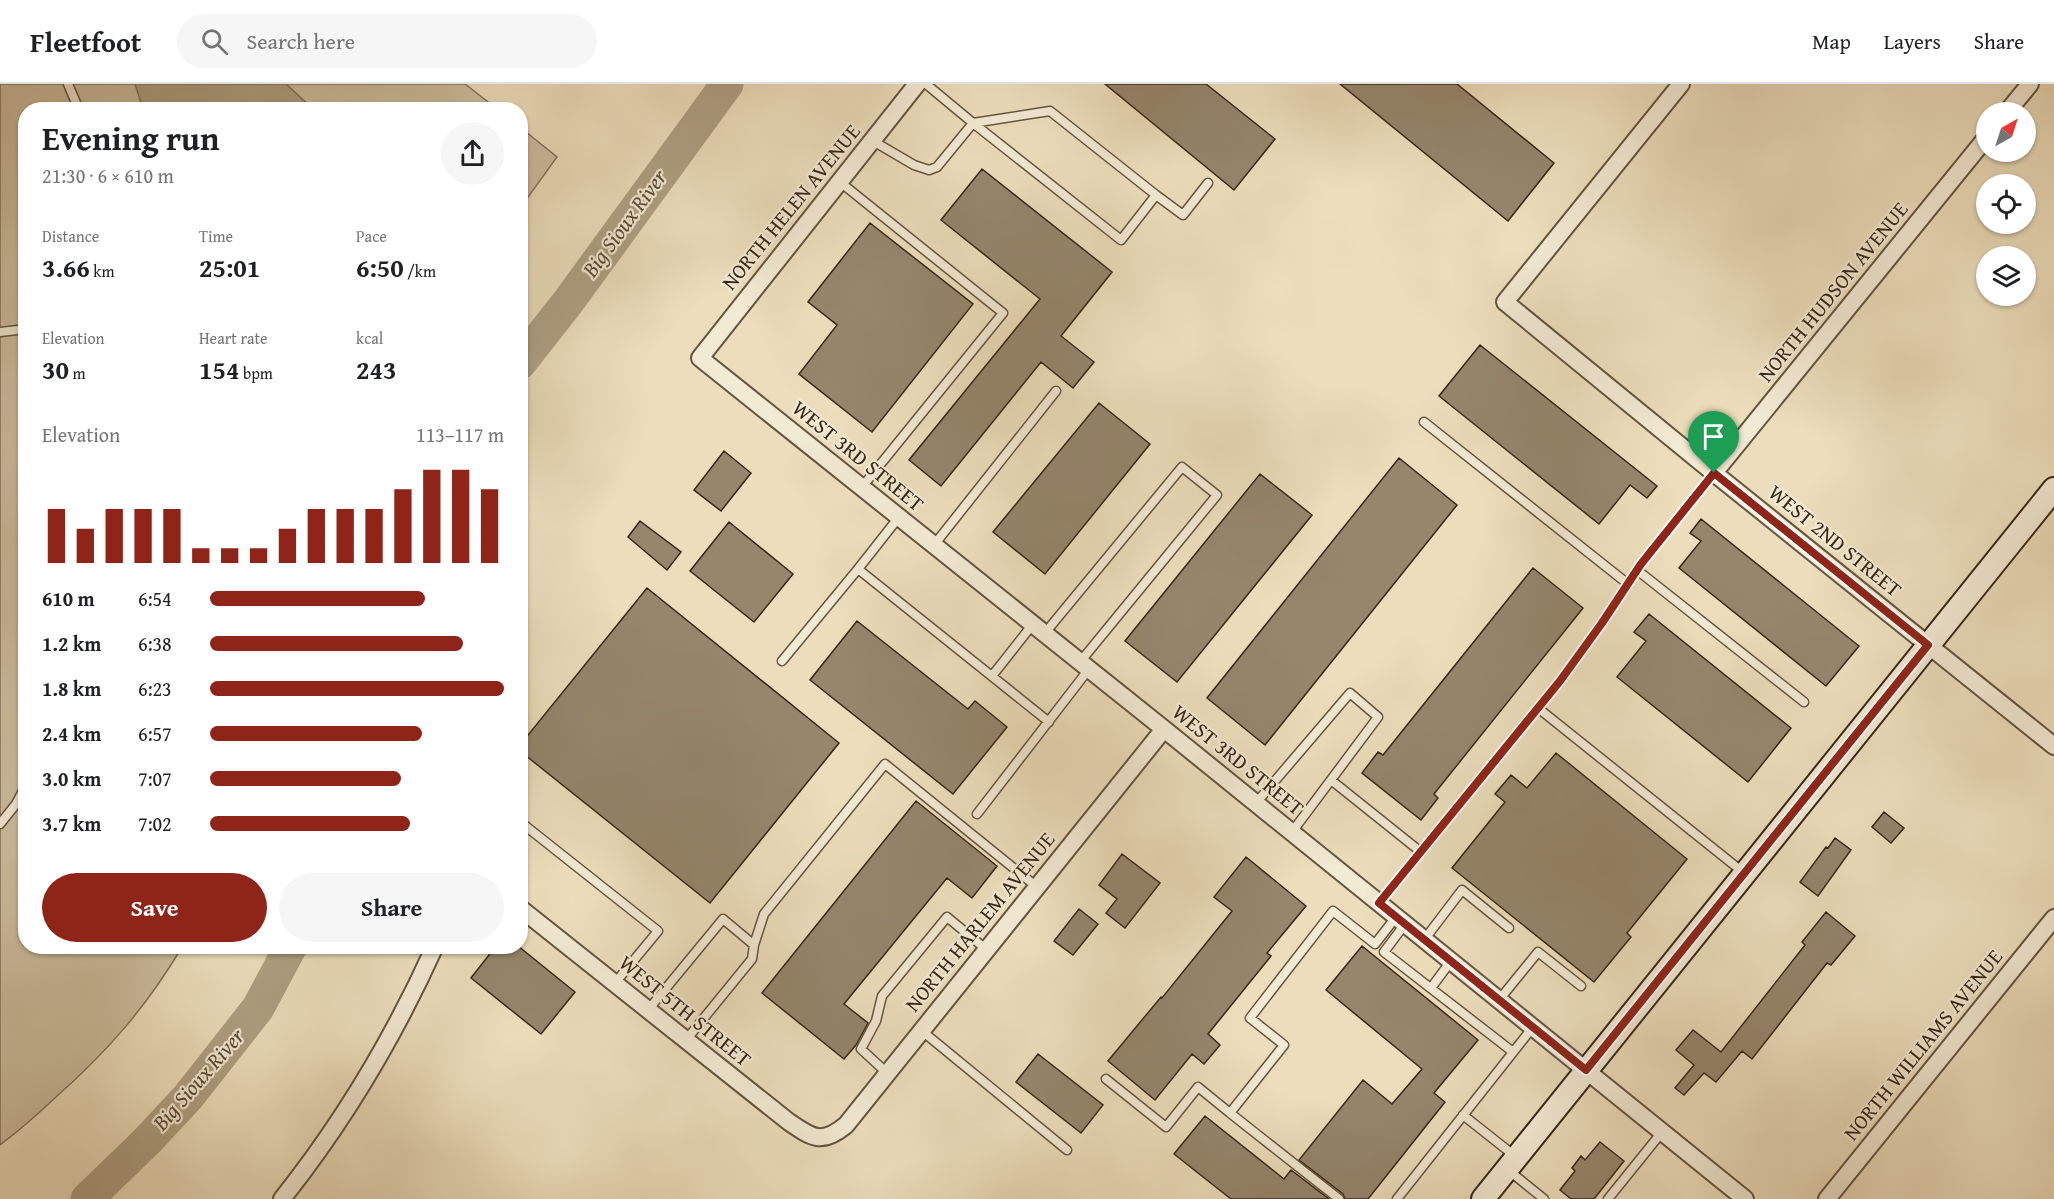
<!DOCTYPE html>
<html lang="en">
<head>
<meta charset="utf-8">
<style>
  body { margin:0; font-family:"Gentium Book Plus",serif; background:#f6f6f6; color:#202124; height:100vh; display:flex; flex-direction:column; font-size:22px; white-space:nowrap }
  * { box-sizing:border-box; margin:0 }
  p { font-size:20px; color:#757577 }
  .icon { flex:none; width:33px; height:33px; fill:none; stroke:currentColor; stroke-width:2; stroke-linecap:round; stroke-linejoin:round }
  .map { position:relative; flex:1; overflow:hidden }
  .drawer { position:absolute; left:18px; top:18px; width:510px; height:852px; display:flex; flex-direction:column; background:#fff; border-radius:24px; box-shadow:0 2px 4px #0004 }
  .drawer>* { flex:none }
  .needle { width:39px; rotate:39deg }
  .tools { position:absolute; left:1976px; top:18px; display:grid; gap:12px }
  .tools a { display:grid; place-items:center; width:60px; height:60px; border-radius:50%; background:#fff; box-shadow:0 2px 4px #0004; font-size:30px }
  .pin { position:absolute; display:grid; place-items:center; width:51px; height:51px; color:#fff; margin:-62px -26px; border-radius:50% 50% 50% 0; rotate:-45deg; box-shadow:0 0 6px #0007 }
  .pin .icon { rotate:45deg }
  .round { display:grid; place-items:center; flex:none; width:63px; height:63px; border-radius:32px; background:#f6f6f6 }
  .overview { display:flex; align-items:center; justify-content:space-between; height:102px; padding:0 24px }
  h1 { font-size:33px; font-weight:700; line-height:45px }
  .figures { display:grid; grid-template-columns:repeat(3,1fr); gap:9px; height:102px; padding:6px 24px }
  .figures div { display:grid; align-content:center }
  .figures b { font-size:26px; font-weight:700 }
  .figures small { font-size:16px; font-weight:400 }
  .figures p { font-size:16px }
  .chart { height:168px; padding:12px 24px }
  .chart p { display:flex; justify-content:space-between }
  .chart svg { width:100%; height:108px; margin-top:6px; stroke:#8f2418; stroke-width:6 }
  .cta { display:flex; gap:12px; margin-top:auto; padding:12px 24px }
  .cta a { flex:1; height:69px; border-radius:36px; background:#8f2418; color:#fff; font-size:24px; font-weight:700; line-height:69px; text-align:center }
  .cta a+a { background:#f6f6f6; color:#202124 }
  ul { padding:0 24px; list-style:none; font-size:20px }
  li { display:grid; grid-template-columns:96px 72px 1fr; align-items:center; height:45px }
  li i { height:15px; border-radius:8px; background:#8f2418 }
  header { display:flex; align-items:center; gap:36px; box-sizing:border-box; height:84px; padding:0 30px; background:#fff; border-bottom:2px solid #e0e0e0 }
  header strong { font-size:28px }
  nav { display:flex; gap:33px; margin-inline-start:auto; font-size:21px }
  .search { width:420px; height:54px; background:#f6f6f6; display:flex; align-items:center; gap:15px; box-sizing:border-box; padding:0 21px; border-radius:33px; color:#757577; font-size:22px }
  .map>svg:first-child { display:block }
</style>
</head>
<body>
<header>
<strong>Fleetfoot</strong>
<div class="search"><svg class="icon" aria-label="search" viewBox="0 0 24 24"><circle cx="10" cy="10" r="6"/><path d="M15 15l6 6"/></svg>Search here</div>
<nav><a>Map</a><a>Layers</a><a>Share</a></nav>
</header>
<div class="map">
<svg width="2054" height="1115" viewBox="0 0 2054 1115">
  <rect width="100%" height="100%" fill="#ecdebc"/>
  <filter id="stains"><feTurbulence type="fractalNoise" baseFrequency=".00333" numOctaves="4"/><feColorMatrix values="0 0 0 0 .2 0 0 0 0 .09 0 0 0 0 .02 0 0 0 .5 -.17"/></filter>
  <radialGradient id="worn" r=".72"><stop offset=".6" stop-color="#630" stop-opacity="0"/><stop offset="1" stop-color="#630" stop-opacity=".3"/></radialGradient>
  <path fill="#cdbfa0" stroke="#82735a" stroke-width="1.5" d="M0,0H465L497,25L26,26V862L182,863C147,922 108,967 56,1013C38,1030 20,1046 0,1061Z
    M521,44L557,73L521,123Z"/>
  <path fill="#aea083" stroke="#7e7057" stroke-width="1.5" d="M135,0H286L313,25H143Z"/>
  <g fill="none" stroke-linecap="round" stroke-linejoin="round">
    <path stroke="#aea083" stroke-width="33" d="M520,279L568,218L727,0
      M87,1115L147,1057L188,1013L258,924L291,862"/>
  </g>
  <path fill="#95866c" stroke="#372715" stroke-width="1.5" d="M1105,0H1206L1275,55L1234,106Z
    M1340,0H1457L1554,79L1508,137Z
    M982,85L1112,188L1061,252L1094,278L1073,304L1041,278L941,402L909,376L1040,215L941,136Z
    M870,139L973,220L872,348L799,290L837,241L808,218Z
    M1480,261L1657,402L1647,414L1630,401L1599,440L1439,312Z
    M1099,319L1150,360L1045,490L993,448Z
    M724,367L751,389L721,427L694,406Z
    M1399,374L1457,421L1265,661L1207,614Z
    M1260,390L1312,431L1177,598L1125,557Z
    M1701,435L1859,562L1826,602L1679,484L1701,457L1690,449Z
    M640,437L681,468L667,486L628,453Z
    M729,438L793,490L754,538L690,487Z
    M1533,484L1583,524L1434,710L1438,714L1421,736L1362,689L1378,668L1383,671Z
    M647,504L839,659L710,819L520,667V661Z
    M1649,530L1791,644L1748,698L1617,593L1646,557L1634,548Z
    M857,537L968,625L975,617L1007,643L953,710L810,596Z
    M1556,669L1687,775L1627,849L1631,853L1594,898L1452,784L1505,718L1495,710L1511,691L1527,704Z
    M916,717L997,782L972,814L947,794L844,920L868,939L856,961L844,975L762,909Z
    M1884,728L1904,744L1891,759L1872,743Z
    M1835,754L1851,766L1818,812L1800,798L1826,763L1828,764Z
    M1122,770L1160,799L1125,844L1106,829L1117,815L1099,801Z
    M1246,773L1306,822L1267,869L1271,872L1208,950L1220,961L1204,980L1192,970L1155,1016L1108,977L1161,913L1162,914L1232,827L1214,813Z
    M1079,825L1098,840L1073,871L1054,857Z
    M1826,828L1855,852L1831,881L1827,879L1752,975L1742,967L1716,998L1704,989L1684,1011L1675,1004L1694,981L1676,966L1693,946L1721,968L1805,861L1802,858Z
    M496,862H518L575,908L541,950L471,894Z
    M1362,862L1478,956L1434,1009L1445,1018L1368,1115H1345L1343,1110L1299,1076L1363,996L1392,1020L1422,985L1326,906Z
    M1038,970L1103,1021L1081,1049L1016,998Z
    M1205,1032L1284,1095L1291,1086L1329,1115H1231L1174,1070Z
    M1600,1058L1624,1077L1594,1115H1571L1560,1106L1575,1087L1572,1084L1581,1072L1585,1076Z"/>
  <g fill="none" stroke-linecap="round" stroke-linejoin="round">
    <g stroke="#64553f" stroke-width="11">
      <path id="service" d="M68,0L79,26
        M1050,27L1156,111L1121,156L973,39Z
        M873,57L914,81L929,86L937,83L973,39L926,0
        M840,98L1003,229L862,403
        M1156,111L1183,131L1208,99
        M0,248L26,245
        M1424,338L1628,500
        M899,433L858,485L1049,638
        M934,461L1056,307
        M1637,486L1804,618
        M1045,549L1182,383L1217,411L1080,578
        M782,577L858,485
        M992,592L1033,540
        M1538,624L1744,789
        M1331,696L1421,768
        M1256,719L1350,609L1378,633L1292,748
        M977,730L1089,585
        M0,740L16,720L26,701
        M523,740L658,847L615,899
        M1379,819L1560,597L1602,539L1641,480L1714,389
        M1405,840L1384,868L1513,968
        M1424,856L1462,806L1509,844
        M1431,904L1451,877
        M1499,916L1538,868L1581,902
        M648,926L723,835L754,861
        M922,947L1067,1066
        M686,956L752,875L754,861L764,830L885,680L1037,803
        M887,989L861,965L876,937L882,912L947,833L987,866
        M1106,995L1166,1043L1198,1003L1230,1029
        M1463,1031L1516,1073
        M1507,1085L1544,1115
        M1339,1115L1230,1029L1284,961L1250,934L1333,827L1375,860L1396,833
        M1397,1115L1533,943
        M1608,1115L1662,1048"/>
    </g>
    <g stroke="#64553f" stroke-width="20">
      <path id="minor" d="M917,0L700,274L1164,645L1745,1115
        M1681,0L1505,218L1714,389L2054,662
        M2007,28L2030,0
        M1714,389L1986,54
        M520,824L789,1038C812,1054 822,1061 846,1041L1164,645
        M282,1115C344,1037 394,953 435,862
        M1827,1115L2054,834"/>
    </g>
    <g stroke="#372715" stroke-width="26">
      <path id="secondary" d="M1483,1115L2054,405"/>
    </g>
    <use href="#service" stroke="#f3ead3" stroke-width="8"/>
    <use href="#minor" stroke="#f3ead3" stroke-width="16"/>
    <use href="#secondary" stroke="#f3ead3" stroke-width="22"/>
  </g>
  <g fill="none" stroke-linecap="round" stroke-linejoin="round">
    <g stroke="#fff" stroke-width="12">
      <path id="route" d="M1714,389L1928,561L1586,986L1379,819L1560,597L1602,539L1641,480Z"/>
    </g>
    <use href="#route" stroke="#8f2418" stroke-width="8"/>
  </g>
  <g text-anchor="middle" stroke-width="4.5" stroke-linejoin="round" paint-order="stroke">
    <g font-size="21" fill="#372715" stroke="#f3ead3">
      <text transform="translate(791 123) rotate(-51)" y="7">NORTH HELEN AVENUE</text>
      <text transform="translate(1833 208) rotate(-51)" y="7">NORTH HUDSON AVENUE</text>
      <text transform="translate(858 372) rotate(39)" y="7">WEST 3RD STREET</text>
      <text transform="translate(1835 457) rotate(39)" y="7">WEST 2ND STREET</text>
      <text transform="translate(1238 676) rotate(39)" y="7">WEST 3RD STREET</text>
      <text transform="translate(980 838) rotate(-51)" y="7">NORTH HARLEM AVENUE</text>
      <text transform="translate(685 927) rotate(39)" y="7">WEST 5TH STREET</text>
      <text transform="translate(1923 961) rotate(-51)" y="7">NORTH WILLIAMS AVENUE</text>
    </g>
    <g font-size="22" font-style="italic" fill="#5b4b36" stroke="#f3ead3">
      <text transform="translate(624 139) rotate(-54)" y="8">Big Sioux River</text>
      <text transform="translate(198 995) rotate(-49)" y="8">Big Sioux River</text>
    </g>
  </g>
  <rect width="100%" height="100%" filter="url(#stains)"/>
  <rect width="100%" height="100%" fill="url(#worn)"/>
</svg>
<div class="tools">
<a><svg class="needle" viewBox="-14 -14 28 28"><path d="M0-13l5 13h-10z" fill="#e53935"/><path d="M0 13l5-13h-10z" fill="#757577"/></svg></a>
<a><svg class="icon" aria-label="locate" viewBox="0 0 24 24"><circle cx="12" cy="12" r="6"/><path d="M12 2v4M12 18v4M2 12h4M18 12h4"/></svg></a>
<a><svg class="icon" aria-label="layers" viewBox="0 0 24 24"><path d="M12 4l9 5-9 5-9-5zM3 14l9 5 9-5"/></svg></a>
</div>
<div class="pin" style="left:1714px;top:389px;background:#1e9e55"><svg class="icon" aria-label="arrive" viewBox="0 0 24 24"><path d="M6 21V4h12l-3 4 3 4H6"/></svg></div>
<section class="drawer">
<div class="overview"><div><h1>Evening run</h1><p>21:30 · 6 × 610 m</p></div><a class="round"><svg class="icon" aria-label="share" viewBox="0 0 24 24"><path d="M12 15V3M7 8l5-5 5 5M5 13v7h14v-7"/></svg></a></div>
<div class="figures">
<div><p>Distance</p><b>3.66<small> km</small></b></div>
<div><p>Time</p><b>25:01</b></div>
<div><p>Pace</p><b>6:50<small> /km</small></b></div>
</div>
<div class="figures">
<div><p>Elevation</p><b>30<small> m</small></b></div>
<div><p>Heart rate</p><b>154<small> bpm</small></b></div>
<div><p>kcal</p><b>243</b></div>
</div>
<div class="chart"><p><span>Elevation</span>113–117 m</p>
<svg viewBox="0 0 160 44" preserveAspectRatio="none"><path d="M5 44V22M15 44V30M25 44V22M35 44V22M45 44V22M55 44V38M65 44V38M75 44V38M85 44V30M95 44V22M105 44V22M115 44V22M125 44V14M135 44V6M145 44V6M155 44V14"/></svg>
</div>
<ul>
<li><b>610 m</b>6:54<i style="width:73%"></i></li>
<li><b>1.2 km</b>6:38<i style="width:86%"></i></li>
<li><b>1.8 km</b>6:23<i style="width:100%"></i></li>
<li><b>2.4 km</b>6:57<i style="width:72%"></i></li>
<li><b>3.0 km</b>7:07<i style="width:65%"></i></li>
<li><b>3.7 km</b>7:02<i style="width:68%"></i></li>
</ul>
<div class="cta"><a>Save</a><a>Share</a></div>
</section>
</div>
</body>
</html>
